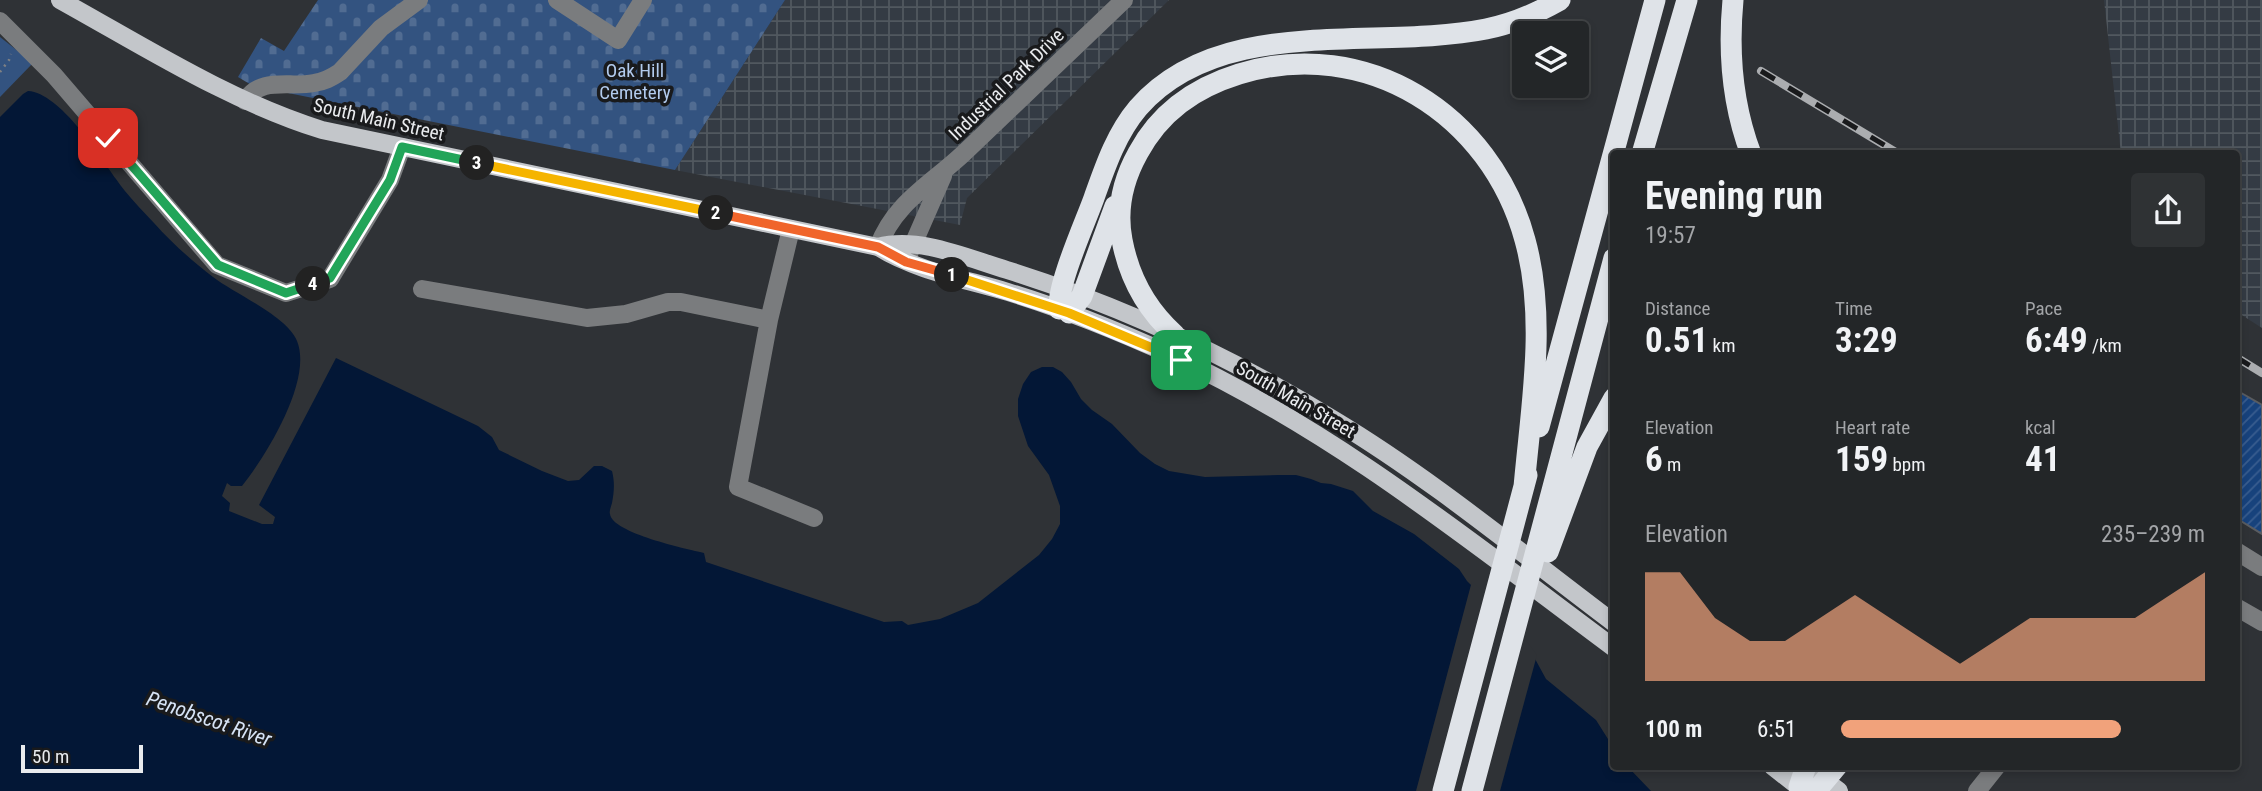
<!DOCTYPE html>
<html lang="en">
<head>
<meta charset="utf-8">
<style>
  body { margin:0; font-family:"Roboto Condensed",sans-serif; background:#2f3234; color:#f1f3f6; height:100vh; display:flex; flex-direction:column; font-size:26px; white-space:nowrap }
  * { box-sizing:border-box; margin:0 }
  p { font-size:23px; color:#a3a5a8 }
  .icon { flex:none; width:38px; height:38px; fill:none; stroke:currentColor; stroke-width:2; stroke-linecap:round; stroke-linejoin:round }
  .map { position:relative; flex:1; overflow:hidden }
  .sheet { position:absolute; left:1610px; top:150px; width:630px; height:620px; display:flex; flex-direction:column; background:#232628; border-radius:7px; box-shadow:0 4px 10px #0003,0 0 0 2px #404345 }
  .sheet>* { flex:none }
  .tools { position:absolute; left:1512px; top:21px; display:grid; gap:14px }
  .tools a { display:grid; place-items:center; width:77px; height:77px; border-radius:7px; background:#232628; box-shadow:0 4px 10px #0003,0 0 0 2px #404345; font-size:35px }
  .scale { position:absolute; left:21px; bottom:18px; width:122px; box-sizing:border-box; padding-left:7px; border:4px solid #e9ebee; border-top:0; font-size:19px; line-height:24px; white-space:nowrap; color:#e9ebee; -webkit-text-stroke:5px #191a1c; paint-order:stroke }
  .pin { position:absolute; display:grid; place-items:center; width:60px; height:60px; color:#fff; margin:-30px; border-radius:14px; box-shadow:0 4px 10px #0006 }
  .km { position:absolute; width:35px; height:35px; margin:-18px; border-radius:50%; background:#222; color:#fff; font-size:19px; line-height:35px; text-align:center }
  .round { display:grid; place-items:center; flex:none; width:74px; height:74px; border-radius:7px; background:#2f3234 }
  .head { display:flex; align-items:center; justify-content:space-between; height:119px; padding:0 35px }
  h1 { font-size:38px; font-weight:700; line-height:52px }
  .figures { display:grid; grid-template-columns:repeat(3,1fr); gap:10px; height:119px; padding:7px 35px }
  .figures div { display:grid; align-content:center }
  .figures b { font-size:35px; font-weight:700 }
  .figures small { font-size:19px; font-weight:400 }
  .figures p { font-size:19px }
  .chart { height:196px; padding:14px 35px }
  .chart p { display:flex; justify-content:space-between }
  .chart svg { width:100%; height:126px; margin-top:7px; fill:#f1a27b; opacity:.7 }
  ul { padding:0 35px; list-style:none; font-size:23px }
  li { display:grid; grid-template-columns:112px 84px 1fr; align-items:center; height:52px }
  li i { height:18px; border-radius:9px; background:#f1a27b }
  .map>svg:first-child { display:block }
</style>
</head>
<body>
<div class="map">
<svg width="2262" height="791" viewBox="0 0 2262 791">
  <defs>
    <pattern id="industrial-grid" width="8" height="8" patternUnits="userSpaceOnUse" patternTransform="scale(1.75)"><rect width="8" height="8" fill="#343b44"/><path d="M0 4h8M4 0v8" fill="none" stroke="#51585f"/></pattern>
    <pattern id="cemetery-stones" width="16" height="16" patternUnits="userSpaceOnUse" patternTransform="scale(1.75)"><rect width="16" height="16" fill="#335380"/><path d="M2 7V4a2 2 0 0 1 4 0v3zM10 15v-3a2 2 0 0 1 4 0v3z" fill="#516c92"/></pattern>
    <pattern id="building-hatch" width="6" height="6" patternUnits="userSpaceOnUse" patternTransform="scale(1.75)"><rect width="6" height="6" fill="#17427c"/><path d="M-1 1l2-2M0 6l6-6M5 7l2-2" fill="none" stroke="#395d8f"/></pattern>
  </defs>
  <rect width="100%" height="100%" fill="#2f3236"/>
  <path fill="url(#industrial-grid)" d="M785,0H1169L967,198L960,225L675,170Z
    M2104,0H2262V328L2237,312L2236,154H2121Z"/>
  <path fill="#335380" d="M0,37L33,63L0,97Z"/>
  <path fill="url(#cemetery-stones)" d="M318,0H785L675,170L253,86L238,77L261,38L284,51Z"/>
  <path fill="#031736" d="M28,91C60,93 99,155 116,179C127,195 141,209 154,223C172,243 192,261 213,277C235,294 287,316 297,341C313,380 266,456 242,486H231L227,483L222,496L230,503L229,511L262,524H273L275,517L259,505L336,358L478,426L492,437L499,450L542,471L568,481L579,480L594,466H602L612,471C615,483 614,492 612,503C611,507 609,511 610,514C612,533 687,549 704,553L706,562L884,622L902,621L908,625L940,619L978,603L1039,555L1052,539L1060,524V506L1049,475L1028,446L1018,416V399L1023,384L1031,372L1042,367H1053L1062,372L1071,382L1081,399L1092,410L1112,424L1140,453L1155,464L1169,471L1205,477L1279,475H1296L1311,479L1321,483L1331,484L1353,491L1373,511L1414,534L1459,569L1467,581L1508,622L1534,657L1546,679L1596,720L1613,747L1614,766L1628,767L1651,791H0V117L23,94Z"/>
  <path fill="#2f3236" d="M1472,581L1510,619L1537,655L1500,791H1416Z"/>
  <path fill="url(#building-hatch)" stroke="#595c61" stroke-width="2" d="M2236,390L2262,405V534L2236,518Z"/>
  <g fill="none" stroke-linecap="round" stroke-linejoin="round">
    <path stroke="#7e8084" stroke-width="2.5" stroke-dasharray="2 5" stroke-linecap="butt" d="M0,72L9,60L11,54"/>
    <path stroke="#7a7c7e" stroke-width="18" d="M557,0L618,40L643,0
      M0,21L54,75L217,265L286,293L330,279L390,180L402,147
      M245,101C261,76 289,88 314,83C324,82 331,78 340,72L381,28L419,0
      M791,229L769,320L738,487L814,518
      M878,247C895,202 930,185 964,153C1017,102 1071,51 1124,0
      M908,256L943,176
      M422,289L587,318L626,314L668,302H681L769,320
      M2236,551L2262,567
      M2236,607L2262,622
      M1977,791L1997,766"/>
    <path stroke="#c3c6ca" stroke-width="18" d="M60,0C145,47 229,101 322,130L878,247C916,271 965,279 1008,292C1064,309 1118,331 1171,355C1335,431 1470,541 1614,648
      M878,247C919,236 967,258 1007,270C1122,306 1231,357 1334,420C1432,479 1522,554 1614,623
      M1772,766L1804,791
      M1815,773L1839,791"/>
    <path stroke="#dfe3e8" stroke-width="21" d="M1733,0C1728,53 1732,104 1751,154
      M1642,154L1687,0
      M1059,309C1057,285 1085,223 1094,198C1105,167 1116,134 1138,108C1221,13 1376,51 1486,29C1512,24 1537,13 1560,0
      M1069,313L1082,296L1115,206
      M1175,335C1146,309 1129,277 1122,240C1116,209 1123,180 1138,153C1160,112 1194,88 1239,74C1366,35 1491,114 1525,240C1547,319 1531,407 1524,487
      M1539,427L1655,0
      M1548,552L1587,447L1614,398
      M1799,787L1806,766
      M1443,791L1527,475
      M1472,791L1614,258
      M1816,791L1837,766"/>
    <g stroke="#abadb0" stroke-width="8">
      <path id="rail" d="M1761,71L1899,154
        M2236,357L2262,373"/>
    </g>
    <use href="#rail" stroke="#191a1c" stroke-width="5" stroke-dasharray="16" stroke-linecap="butt"/>
  </g>
  <g fill="none" stroke-linecap="round" stroke-linejoin="round">
    <g stroke="#fff" stroke-width="14">
      <path id="split-1" d="M952,275L1069,313L1181,360"/>
    </g>
    <g stroke="#fff" stroke-width="14">
      <path id="split-2" d="M716,213L878,247L906,262L952,275"/>
    </g>
    <g stroke="#fff" stroke-width="14">
      <path id="split-3" d="M477,163L716,213"/>
    </g>
    <g stroke="#fff" stroke-width="14">
      <path id="split-4" d="M313,284L330,278L390,180L402,147L477,163"/>
    </g>
    <g stroke="#fff" stroke-width="14">
      <path id="split-5" d="M108,138L218,265L286,293L313,284"/>
    </g>
    <use href="#split-1" stroke="#f5b400" stroke-width="9"/>
    <use href="#split-2" stroke="#f0652b" stroke-width="9"/>
    <use href="#split-3" stroke="#f5b400" stroke-width="9"/>
    <use href="#split-4" stroke="#22a559" stroke-width="9"/>
    <use href="#split-5" stroke="#22a559" stroke-width="9"/>
  </g>
  <g text-anchor="middle" stroke-width="7" stroke-linejoin="round" paint-order="stroke">
    <g font-size="19" fill="#b2cbee" stroke="#191a1c">
      <text x="635" y="77">Oak Hill<tspan x="635" dy="22">Cemetery</tspan></text>
    </g>
    <g font-size="19" fill="#e9ebee" stroke="#191a1c">
      <text transform="translate(1006 84) rotate(-44)" y="7">Industrial Park Drive</text>
      <text transform="translate(379 119) rotate(13)" y="7">South Main Street</text>
      <text transform="translate(1296 399) rotate(30)" y="7">South Main Street</text>
    </g>
    <g font-size="21" font-style="italic" fill="#d7e4f6" stroke="#191a1c">
      <text transform="translate(209 719) rotate(19)" y="7">Penobscot River</text>
    </g>
  </g>
</svg>
<div class="tools">
<a><svg class="icon" aria-label="layers" viewBox="0 0 24 24"><path d="M12 4l9 5-9 5-9-5zM3 14l9 5 9-5"/></svg></a>
</div>
<div class="scale">50 m</div>
<div class="pin" style="left:1181px;top:360px;background:#1e9e55"><svg class="icon" aria-label="arrive" viewBox="0 0 24 24"><path d="M6 21V4h12l-3 4 3 4H6"/></svg></div>
<div class="pin" style="left:108px;top:138px;background:#d93025"><svg class="icon" aria-label="check" viewBox="0 0 24 24"><path d="M5 12l5 5 9-10"/></svg></div>
<b class="km" style="left:952px;top:275px">1</b>
<b class="km" style="left:716px;top:213px">2</b>
<b class="km" style="left:477px;top:163px">3</b>
<b class="km" style="left:313px;top:284px">4</b>
<section class="sheet">
<div class="head"><div><h1>Evening run</h1><p>19:57</p></div><a class="round"><svg class="icon" aria-label="share" viewBox="0 0 24 24"><path d="M12 15V3M7 8l5-5 5 5M5 13v7h14v-7"/></svg></a></div>
<div class="figures">
<div><p>Distance</p><b>0.51<small> km</small></b></div>
<div><p>Time</p><b>3:29</b></div>
<div><p>Pace</p><b>6:49<small> /km</small></b></div>
</div>
<div class="figures">
<div><p>Elevation</p><b>6<small> m</small></b></div>
<div><p>Heart rate</p><b>159<small> bpm</small></b></div>
<div><p>kcal</p><b>41</b></div>
</div>
<div class="chart"><p><span>Elevation</span>235–239 m</p>
<svg viewBox="0 0 160 44" preserveAspectRatio="none"><path d="M0 44V6L10 6L20 22L30 30L40 30L50 22L60 14L70 22L80 30L90 38L100 30L110 22L120 22L130 22L140 22L150 14L160 6V44z"/></svg>
</div>
<ul>
<li><b>100 m</b>6:51<i style="width:77%"></i></li>
</ul>
</section>
</div>
</body>
</html>
